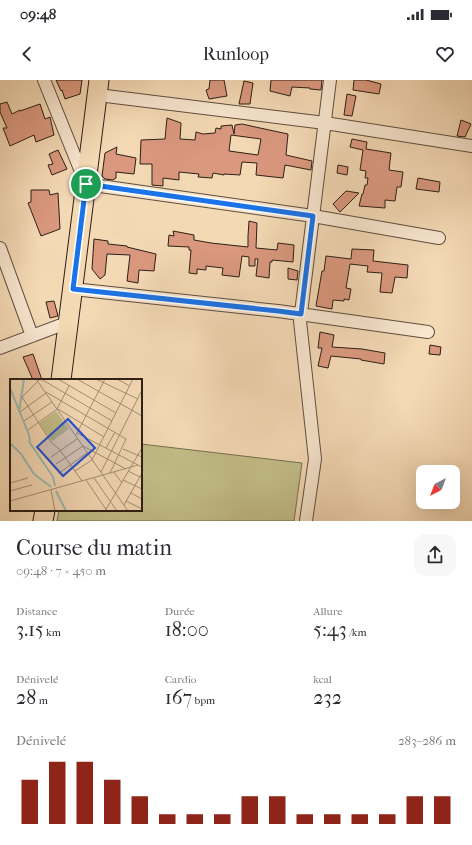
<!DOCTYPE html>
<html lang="fr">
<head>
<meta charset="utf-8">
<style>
  body { margin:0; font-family:"IM FELL French Canon",serif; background:#f7f7f7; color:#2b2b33; height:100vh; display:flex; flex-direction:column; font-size:15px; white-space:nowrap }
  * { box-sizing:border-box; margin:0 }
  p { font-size:13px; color:#7c7c81 }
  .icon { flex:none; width:22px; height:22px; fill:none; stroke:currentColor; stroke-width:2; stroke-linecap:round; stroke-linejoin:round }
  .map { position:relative; height:441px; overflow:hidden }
  .side { display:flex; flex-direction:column; background:#fff; flex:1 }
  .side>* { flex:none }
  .needle { width:26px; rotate:222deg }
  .buttons { position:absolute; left:416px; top:385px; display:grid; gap:8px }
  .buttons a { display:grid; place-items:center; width:44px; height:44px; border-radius:8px; background:#fff; box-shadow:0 4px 16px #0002; font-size:20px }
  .pin { position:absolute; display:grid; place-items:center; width:34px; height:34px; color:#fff; margin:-17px; border:2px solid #fff; border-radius:50%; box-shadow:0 1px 4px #0007 }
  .round { display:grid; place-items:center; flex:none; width:42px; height:42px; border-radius:12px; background:#f7f7f7 }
  .headline { display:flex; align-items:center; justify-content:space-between; height:68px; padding:0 16px }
  h1 { font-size:22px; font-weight:600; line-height:30px }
  .stats { display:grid; grid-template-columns:repeat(3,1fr); gap:6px; height:68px; padding:4px 16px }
  .stats div { display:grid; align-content:center }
  .stats b { font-size:20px; font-weight:600 }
  .stats small { font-size:11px; font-weight:400 }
  .stats p { font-size:11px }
  .chart { height:112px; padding:8px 16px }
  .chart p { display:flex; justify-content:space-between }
  .chart svg { width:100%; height:72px; margin-top:4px; stroke:#8f2418; stroke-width:6 }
  .status { display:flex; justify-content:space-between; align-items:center; height:28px; padding:0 20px; background:#fff; direction:ltr }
  .status svg { height:11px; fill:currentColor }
  header { display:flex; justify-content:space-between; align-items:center; height:52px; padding:0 16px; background:#fff; font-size:18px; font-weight:600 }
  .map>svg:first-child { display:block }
</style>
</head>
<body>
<div class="status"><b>09:48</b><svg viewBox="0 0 49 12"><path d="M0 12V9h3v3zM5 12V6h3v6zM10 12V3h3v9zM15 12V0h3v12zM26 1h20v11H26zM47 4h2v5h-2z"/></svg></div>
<header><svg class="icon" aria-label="back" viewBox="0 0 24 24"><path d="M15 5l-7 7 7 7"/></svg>Runloop<svg class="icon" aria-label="heart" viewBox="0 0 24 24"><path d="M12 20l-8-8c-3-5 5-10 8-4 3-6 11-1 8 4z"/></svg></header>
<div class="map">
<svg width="472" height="441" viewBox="0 0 472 441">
  <rect width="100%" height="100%" fill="#f4d9b5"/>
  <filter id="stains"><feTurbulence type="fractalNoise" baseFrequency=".005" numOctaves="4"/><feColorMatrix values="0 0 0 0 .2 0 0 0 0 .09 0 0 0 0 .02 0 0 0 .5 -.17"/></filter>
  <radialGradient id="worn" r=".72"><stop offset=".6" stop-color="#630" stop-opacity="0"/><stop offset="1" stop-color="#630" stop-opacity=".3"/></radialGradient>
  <path fill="#c2bd88" stroke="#776e4f" d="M141,364L302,383L294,441H57L59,430H141Z"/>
  <path fill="#da987e" stroke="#2c1f16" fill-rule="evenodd" d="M56,0H82L80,14L65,19L62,10L61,11Z
    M210,0H224L227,16L209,19L206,10L209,9Z
    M271,0H322L321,10L310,9V8L292,7L290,16L270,11Z
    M354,0H366L381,4L379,14L353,10Z
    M244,1L253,3L250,24H239Z
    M347,14L356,16L352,36L344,35Z
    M7,22L12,34L20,30V31L40,24L45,39L50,37L54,55L36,62L34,55L10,66L3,48H7L0,32V24Z
    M167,38L181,43L180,59L195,60L196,52L203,54L215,53L216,48L221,49V46L232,45L234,54L235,45L242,44L260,48L288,54L286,75L312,81L311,90L285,85L283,98L256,95L257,83L242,82L240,95L224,94V95L213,93L212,98L198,97L199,94L179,92V100L163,98V106L152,105V84H140L141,60L165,59ZM231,55L261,59L258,75L229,71Z
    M461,40L471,44L465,57L457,56Z
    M352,59L367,62L366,69L391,73L389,90L403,92L401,107H397L395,121L385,120V128L359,126L362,114H363L365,105H367L368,98H365L366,91L360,90L363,70L350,67Z
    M117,67L116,74L136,78L134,94L116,92V98L113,100L105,99L102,96L105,73Z
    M58,70L67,89L52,95L48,85L53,84L49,74Z
    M338,85L348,87L347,95L337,93Z
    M418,98L440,102L439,112L416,109Z
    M31,110H49L50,115L58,113L60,149L41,156L28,123L31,122Z
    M346,111L359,113L340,132L333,124Z
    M249,141L257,143L256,168L277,170L278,163L294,165L293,182L272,180V182H270L269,198L256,196L258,179H255V186H249V177L242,176L239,197L222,195L223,188L206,186V190L197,189V194L189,193L191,170H189V167L168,166L169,155L174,156L173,151L194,155V160L211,163L248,167V156Z
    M94,159L108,161V164L127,166V167L156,174L154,191L139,190L138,203L127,201L130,175L107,174L105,195L100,199L92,189Z
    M352,169L374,170L373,181L408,185L407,198L395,197L392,213L380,212L382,193L367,192L368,186L350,184L346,208L351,209L349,220L344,219V221L333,220L332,229L316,226L322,191H324L326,176L351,179Z
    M288,188L298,191L297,200L288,199Z
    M54,221L58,236L50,238L46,222Z
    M320,252L334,255L332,267L362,269L385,273L384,284L361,280V279L331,276L328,288L318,286L322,268H318Z
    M430,265L441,267L440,275L429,274Z
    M33,274L42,300H33L23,277Z"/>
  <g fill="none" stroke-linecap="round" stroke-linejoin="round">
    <g stroke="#5e4e3e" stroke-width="14">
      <path id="street" d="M44,0L86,104L313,136L439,158
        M98,15L325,43L472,66
        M0,168L32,256
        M73,209L278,231L428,252
        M0,268L69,242
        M306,441L315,379L300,241L330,0"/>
    </g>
    <g stroke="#2c1f16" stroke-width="21">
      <path id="primary" d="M61,300L99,0
        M43,441L45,430"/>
    </g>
    <use href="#street" stroke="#f8e6cf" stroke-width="12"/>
    <use href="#primary" stroke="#f4d9b5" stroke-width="19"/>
  </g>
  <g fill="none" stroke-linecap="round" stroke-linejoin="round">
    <g stroke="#fff" stroke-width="8">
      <path id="route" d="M86,104L313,136L301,234L278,231L73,209Z"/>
    </g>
    <use href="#route" stroke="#1a73e8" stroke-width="5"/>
  </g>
  <g transform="translate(10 299)">
    <rect width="132" height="132" fill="#f4d9b5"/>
    <path d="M46,32L59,50L42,62L29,44Z" fill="#c2bd88"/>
    <path fill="none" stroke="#9cbab2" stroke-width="2" d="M0,9L19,56L20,64L43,98L45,107M9,33L14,0M0,64L11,75L24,95L41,108M46,112L56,132"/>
    <path fill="none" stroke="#a48f75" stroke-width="1" d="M26,0L118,132M30,0L12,18L41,63L50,71L72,102M31,0L102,42M48,0L106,34M67,0L132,37M86,0L128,20M107,0L120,7M36,13L116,60L100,94M48,30L94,58M10,33L36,14M14,42L42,23M18,51L47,30L59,7M67,54L128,86M66,56L95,0M96,69L105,53M113,70L132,78M41,78L67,60M46,85L73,67L116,90M65,92L82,81L123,0M118,92L132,99M91,93L132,11M104,93L112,104M49,94L77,74M93,96L128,86L132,88M84,99L107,132M76,101L97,132M113,101L132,110M0,104L18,99M41,111L45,132M0,112L22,106M121,114L132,120M0,122L93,96M116,122L132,130M114,126L132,94M95,132L132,69"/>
    <path fill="#1d4ed8" fill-opacity="0.15" stroke="#1d4ed8" stroke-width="2" d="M58,40L85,69L53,97L27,68Z"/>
    <rect width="132" height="132" fill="none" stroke="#2c1f16" stroke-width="2"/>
  </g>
  <rect width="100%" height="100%" filter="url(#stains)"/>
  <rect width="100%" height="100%" fill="url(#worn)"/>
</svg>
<div class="buttons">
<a><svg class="needle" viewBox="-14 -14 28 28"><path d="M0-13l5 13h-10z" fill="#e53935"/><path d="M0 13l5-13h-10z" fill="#7c7c81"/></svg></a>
</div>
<div class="pin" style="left:86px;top:104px;background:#1e9e55"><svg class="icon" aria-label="arrive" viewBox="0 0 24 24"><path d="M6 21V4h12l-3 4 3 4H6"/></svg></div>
</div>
<section class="side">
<div class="headline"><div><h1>Course du matin</h1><p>09:48 · 7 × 450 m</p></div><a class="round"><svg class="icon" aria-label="share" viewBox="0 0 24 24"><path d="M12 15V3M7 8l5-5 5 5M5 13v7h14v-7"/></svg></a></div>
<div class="stats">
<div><p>Distance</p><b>3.15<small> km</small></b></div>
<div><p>Durée</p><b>18:00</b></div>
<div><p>Allure</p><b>5:43<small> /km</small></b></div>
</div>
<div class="stats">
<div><p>Dénivelé</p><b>28<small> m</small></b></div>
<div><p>Cardio</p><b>167<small> bpm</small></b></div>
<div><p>kcal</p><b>232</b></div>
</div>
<div class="chart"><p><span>Dénivelé</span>283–286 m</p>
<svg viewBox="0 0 160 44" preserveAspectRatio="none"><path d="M5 44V17M15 44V6M25 44V6M35 44V17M45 44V27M55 44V38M65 44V38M75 44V38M85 44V27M95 44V27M105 44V38M115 44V38M125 44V38M135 44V38M145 44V27M155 44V27"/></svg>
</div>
</section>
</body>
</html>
